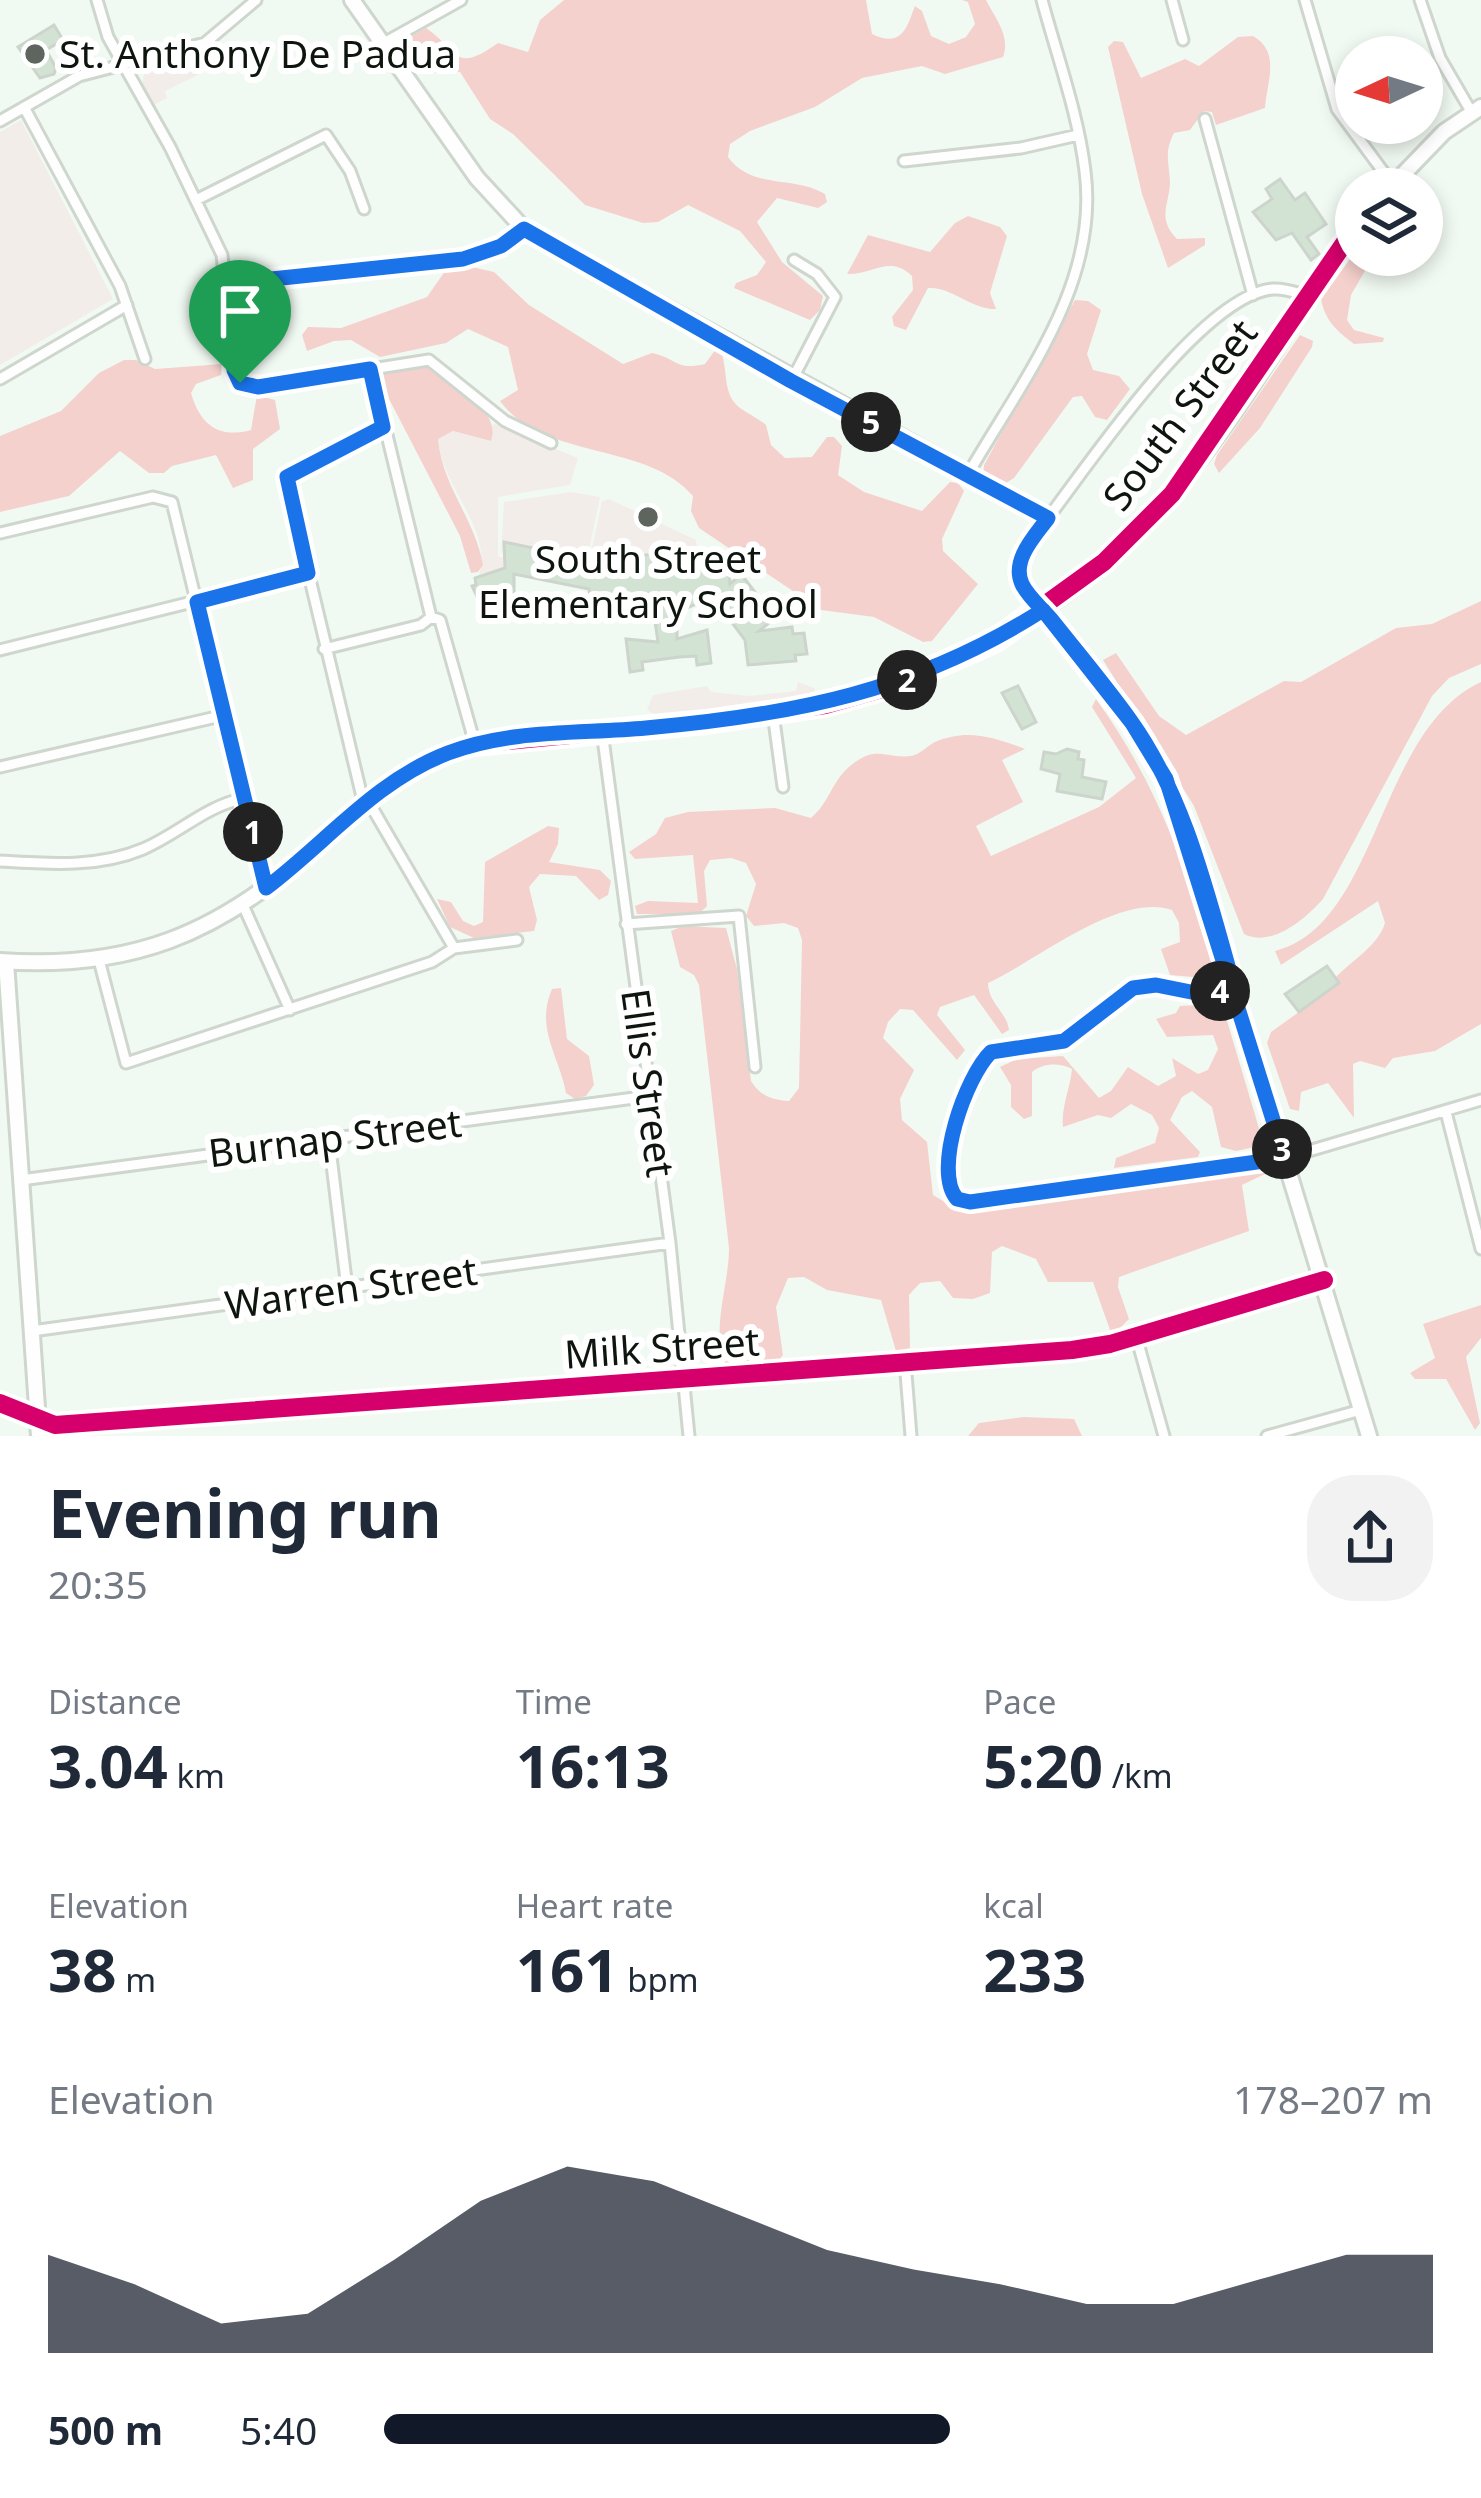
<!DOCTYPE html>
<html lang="en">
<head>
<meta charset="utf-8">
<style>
  body { margin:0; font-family:"Noto Sans",sans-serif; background:#f2f2f3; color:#1f2937; height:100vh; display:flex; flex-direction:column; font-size:45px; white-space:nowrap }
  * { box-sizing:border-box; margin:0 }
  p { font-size:39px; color:#747a83 }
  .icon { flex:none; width:66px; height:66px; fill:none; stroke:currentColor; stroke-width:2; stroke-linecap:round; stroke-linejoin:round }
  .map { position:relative; height:1436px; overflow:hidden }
  .drawer { display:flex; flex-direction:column; background:#fff; flex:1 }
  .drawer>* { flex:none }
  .needle { width:78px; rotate:266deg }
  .controls { position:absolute; left:1335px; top:36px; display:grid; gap:24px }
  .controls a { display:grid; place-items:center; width:108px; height:108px; border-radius:50%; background:#fff; box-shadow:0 6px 18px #0003; font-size:60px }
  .pin { position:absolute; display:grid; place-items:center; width:102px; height:102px; color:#fff; margin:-123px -51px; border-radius:50% 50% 50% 0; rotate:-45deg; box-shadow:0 0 12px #0007 }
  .pin .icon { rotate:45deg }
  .km { position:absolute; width:60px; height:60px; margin:-30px; border-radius:50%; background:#222; color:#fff; font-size:33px; line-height:60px; text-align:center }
  .round { display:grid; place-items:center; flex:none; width:126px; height:126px; border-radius:48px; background:#f2f2f3 }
  .overview { display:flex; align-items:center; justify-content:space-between; height:204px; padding:0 48px }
  h1 { font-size:66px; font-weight:700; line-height:90px }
  .metrics { display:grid; grid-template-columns:repeat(3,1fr); gap:18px; height:204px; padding:12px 48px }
  .metrics div { display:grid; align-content:center }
  .metrics b { font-size:60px; font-weight:700 }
  .metrics small { font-size:33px; font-weight:400 }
  .metrics p { font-size:33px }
  .chart { height:336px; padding:24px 48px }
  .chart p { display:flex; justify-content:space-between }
  .chart svg { width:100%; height:216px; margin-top:12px; fill:#111827; opacity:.7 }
  ul { padding:0 48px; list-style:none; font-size:39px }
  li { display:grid; grid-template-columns:192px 144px 1fr; align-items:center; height:90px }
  li i { height:30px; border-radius:15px; background:#111827 }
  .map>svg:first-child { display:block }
</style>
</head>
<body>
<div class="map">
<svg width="1481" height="1436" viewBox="0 0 1481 1436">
  <rect width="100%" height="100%" fill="#f1faf2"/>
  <path fill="#f3edea" d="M198,57L202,73L165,91L167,98L154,105L142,85L144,73Z
    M21,120L113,299L0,365V132Z
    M493,423L578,458L570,485L498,497V556L507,559L505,568L479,575C493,529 441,486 438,439L453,431L491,441Z
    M571,492L600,497L588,555L595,563L505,542L501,554L504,502Z
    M609,499L696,540L699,567L668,572L659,553L598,562L591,553L602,501Z
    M798,682L814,688L816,696L658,716L647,710L653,695L707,686L711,692L749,696L796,691Z"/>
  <path fill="#f5d1cd" d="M564,0H866L872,34C903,49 907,26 915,6L922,11L931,36L949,44L966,37L975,24L968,2L962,0H986C995,18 1011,36 1003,57L945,74L922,66L862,78L815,107L750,131L730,144L728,157C752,190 793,175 825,194L827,202L818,208L777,198L757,222L782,262L823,296L820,310L810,320L734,288L736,283L757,275L766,262L740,231L688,205L658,222L643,223L585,205L513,134L490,119L460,72L414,73L400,50L403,41L426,28C459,50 453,75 498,43L528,52L540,20Z
    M1253,36C1281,52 1267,81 1265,108L1216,125L1212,112L1204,111L1190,130L1174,133C1164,152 1169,161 1170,182C1170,203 1156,218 1177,239L1205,238V245L1168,268L1142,194L1108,47L1114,41L1123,42L1141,78L1185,59L1199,66L1238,37Z
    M968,216L1000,227L1007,236L990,293L996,309C970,309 951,286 928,288L906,330L894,326L892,317L913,290L912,276C890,254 873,275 847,274L868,235L930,252L955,223Z
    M1356,251V255H1374L1351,295L1347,320L1354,330L1384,338L1383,342L1354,344C1337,331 1325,321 1321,299Z
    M472,267L494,272L529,305L623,364L652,353C677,358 675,371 705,364L718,346C729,364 722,386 734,402C739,410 757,417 766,425L771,445L785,458L812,457L827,437H834L842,446L838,475L864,492L922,511L950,482L958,483L964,491L942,539L943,551L978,584L932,641L923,642L874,617L821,610L699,528L691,511L693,496C647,441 544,461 500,401L518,390L508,347L468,329L446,343L380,357L351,340L334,341L307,351L302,335L308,327L341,328L427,297L445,271Z
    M1075,300L1088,301L1101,310L1087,354L1093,370L1119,376L1130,389L1107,420L1095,417L1082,396L1073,397L1014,478L1006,483L983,477L984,465Z
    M1300,335L1313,341L1312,347L1260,428L1219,473L1214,464L1217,455Z
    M124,360H136L155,369L222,364L221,375L196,384L191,393C200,424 218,439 251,430L257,395L275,400L280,429L253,449V480L233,488L216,455L172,466L164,473H149L120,451L69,496L0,512V436L61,411L99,373Z
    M425,365C447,384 503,408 491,441L453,431L438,439C442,486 475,519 483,565L478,572L471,573L460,536L388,397L382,374Z
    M1481,601V664L1449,678L1432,696L1323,899C1305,919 1272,948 1244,934L1194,806L1103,660L1116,653L1159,716L1186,735L1284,681L1301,682L1396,628L1432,624Z
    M1481,682V1024L1435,1051L1393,1058L1385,1068L1360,1061L1353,1064L1354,1118L1328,1083L1301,1092L1299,1111L1290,1109L1267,1043L1271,1032L1338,984L1335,978C1352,960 1378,946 1385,923L1378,901L1281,965L1275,951C1379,925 1377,730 1481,682Z
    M1096,699C1145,767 1176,837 1199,917C1205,937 1214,958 1215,979L1170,975L1161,949L1180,942L1179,923L1172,910C1119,892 1036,961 988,983C988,1003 1007,1012 1009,1030L1002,1034L974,995L940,1007L937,1015L965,1050L957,1060L913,1010L900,1009L888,1022L883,1038L914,1070L900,1099L902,1120L927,1142L933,1195L948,1204L989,1205L1268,1168L1273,1170L1242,1185L1249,1231L1119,1277L1118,1287L1129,1319L1120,1328L1110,1330L1093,1282H1048L1036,1259L1002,1246L992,1252L990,1293L973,1299L953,1298L940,1281L920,1283L909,1295L910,1348L896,1351L881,1300L827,1290L804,1277L788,1278L776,1307L783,1355L779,1360L726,1367C710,1330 729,1286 729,1248L699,985L694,975L680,967L671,931L683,926L726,928L737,969L751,1081C760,1096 772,1100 789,1101L799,1088L802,940L798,928L784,923L754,926L746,916L756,884L746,863L731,858L710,860L704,871L707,906L699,914H637L635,906L648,901L698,903L693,855L635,859L629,852L656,834L665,818L688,812L775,808L811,818C829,803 832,781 850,766C877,744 884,759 911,756C919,755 927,746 935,742C967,728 994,737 1025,749L1002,760L1023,802L976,826L991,856L1099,807L1136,778L1092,707Z
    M548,826L559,828L558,844L549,862L600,870L611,881L608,895L599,900L576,876L540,874L529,887L537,920L534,931L474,938L450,927L437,899L451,902L463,921L474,926L483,922L485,862Z
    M561,988L567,1039L589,1056L594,1085L586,1096L575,1099L566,1093C559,1055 535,1029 552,989Z
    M1222,1004L1264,1145L1236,1151L1221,1147L1212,1107L1192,1091L1182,1097L1170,1120L1200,1152L1198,1157L1114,1168L1116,1158L1155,1143L1159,1128L1152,1115L1131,1104L1111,1118L1098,1115L1063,1127C1061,1107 1070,1089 1072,1069C1060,1062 1042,1063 1032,1072V1116L1024,1119L1011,1107V1085L1000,1067L1017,1059L1063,1056L1099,1098L1111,1091L1128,1067L1158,1086L1176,1076L1172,1058L1198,1074L1208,1070L1218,1049L1213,1035L1167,1037L1156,1019L1176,1013L1180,1006Z
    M1481,1305V1338L1466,1357L1480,1423L1475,1430L1446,1379H1415L1410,1373L1435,1358L1423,1324Z
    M1024,1417L1074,1419L1082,1436H968L979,1423Z"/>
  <path fill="#d2e3d4" stroke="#ccd4cc" stroke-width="3" d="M54,25L63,40L46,50L56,68L54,74L40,78L18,47Z
    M1280,179L1295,200L1305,193L1326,224L1307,237L1319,254L1311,260L1292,233L1276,240L1253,212L1272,199L1266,189Z
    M504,542L586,559L585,563L654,554L656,549L663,553L668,572L728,562L730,584L741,574L775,618L759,631L792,627L793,634L804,633L807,654L795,655L796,661L748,665L745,640L713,597L677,612V639L707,630L711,663L697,665L696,656L679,657L642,662L643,670L630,672L626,639L658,642L653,608L645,609L643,601L624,602V595L590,599L589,589L514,574V595L480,603L472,586L476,585L475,578L505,568Z
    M1018,686L1036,722L1022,729L1002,693Z
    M1067,749L1079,752L1078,759L1084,760L1082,777L1106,782L1102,799L1057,791L1060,774L1041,769L1044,752L1056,754Z
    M1327,966L1339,983L1299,1012L1285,994Z"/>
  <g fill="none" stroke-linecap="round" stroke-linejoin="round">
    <g stroke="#ced6ce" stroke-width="15">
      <path id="street" d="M97,0L108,37L170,147L222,255L234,370L241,385L258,387L429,360L505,421L551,443
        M1172,0L1183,40
        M1305,0L1337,109L1393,185
        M1420,0L1440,58L1472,113
        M384,43L461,0
        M24,107L120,286L145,359
        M1205,119L1253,295
        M0,121L79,76L205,43L256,0
        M904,161L1021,148L1078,135
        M196,200L326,135L350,171L364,209
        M224,284L463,259L501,246L524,229
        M371,369L431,617L440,620L475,744
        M0,379L127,305
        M792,380L835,297L817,274L794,260
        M967,476C1021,382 1100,285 1085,171C1078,113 1057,56 1042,0
        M1048,518C1089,464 1202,295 1273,289C1285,288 1297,293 1309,296
        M0,533L153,497L172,502L266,888
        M324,649L421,625L431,617
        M0,650L308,573
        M773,713L783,787
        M602,731L670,1243L689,1436
        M0,767L225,715
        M367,799L454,948
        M363,801L286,479L383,427
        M0,861C48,864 98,868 143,849C180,833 205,806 245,798
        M243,905L290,1010
        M626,924L739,916L755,1067
        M99,960L126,1063L432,962L454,948L517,940
        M1234,987L1201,994L1159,985L1133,988L1064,1041L991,1052C964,1077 939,1158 952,1194L970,1201L1285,1158L1481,1100
        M1446,1112L1481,1249
        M329,1140L347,1288
        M21,1180L649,1096
        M32,1331L670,1243
        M1136,1336L1164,1436
        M905,1361L911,1436
        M0,1403L55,1425L1072,1350L1110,1344L1324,1280
        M1267,1436L1361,1410"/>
    </g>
    <g stroke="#ced6ce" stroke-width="20">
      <path id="secondary" d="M352,0L477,178L524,229L1048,518L1019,563L1022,584L1132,723L1177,805L1369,1436
        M1389,189L1444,132L1481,107
        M0,961C129,970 217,935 313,849C349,817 382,782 427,762C496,732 567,734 640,728C683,725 725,720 766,714C922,693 1069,616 1171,495C1241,412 1295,315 1356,226
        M6,962L39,1436"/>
    </g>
    <use href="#street" stroke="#fdfefd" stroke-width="9"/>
    <use href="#secondary" stroke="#fdfefd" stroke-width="14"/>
    <g stroke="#fff" stroke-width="26">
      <path id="cycleway" d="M1043,610L1132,723L1166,779L1223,950
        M475,744L706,722L825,705L892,686L996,640L1104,562L1172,494L1356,226
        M0,1403L55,1425L1072,1350L1110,1344L1324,1280"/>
    </g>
    <use href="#cycleway" stroke="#d6006c" stroke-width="18"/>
  </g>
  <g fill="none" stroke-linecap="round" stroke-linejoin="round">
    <g stroke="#fff" stroke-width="24">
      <path id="route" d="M240,383L258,387L370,369L383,427L287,477L308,573L197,602L266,888C327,842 375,781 448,753C511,729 580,734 646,728C794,715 916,691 1043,610L1132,723L1166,779L1285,1158L970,1202L957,1199C932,1171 966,1076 991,1052L1064,1041L1133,988L1156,985L1201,994L1234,987C1208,897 1186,798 1131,721C1106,686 1078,653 1051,619C1042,608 1028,597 1022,584C1011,560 1035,536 1048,518L791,381L524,229L501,246L463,259L224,284L234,370L240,383"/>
    </g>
    <use href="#route" stroke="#1a73e8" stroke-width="15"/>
  </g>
  <g fill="#5d655e" stroke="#fff" stroke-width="4.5">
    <circle cx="35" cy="54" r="12"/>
    <circle cx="648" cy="517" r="12"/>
  </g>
  <g text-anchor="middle" stroke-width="12" stroke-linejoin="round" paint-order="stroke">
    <g font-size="39" fill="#0e150e" stroke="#fff" text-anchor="start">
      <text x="59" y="68">St. Anthony De Padua</text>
      <text x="648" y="573" text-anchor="middle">South Street<tspan x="648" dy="45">Elementary School</tspan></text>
    </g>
    <g font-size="39" fill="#0e150e" stroke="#fff">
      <text transform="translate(1180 415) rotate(-53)" y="14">South Street</text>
      <text transform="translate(648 1083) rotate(82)" y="14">Ellis Street</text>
      <text transform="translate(335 1138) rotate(-7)" y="14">Burnap Street</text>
      <text transform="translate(351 1288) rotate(-8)" y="14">Warren Street</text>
      <text transform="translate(662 1348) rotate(-4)" y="14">Milk Street</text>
    </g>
  </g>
</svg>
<div class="controls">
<a><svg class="needle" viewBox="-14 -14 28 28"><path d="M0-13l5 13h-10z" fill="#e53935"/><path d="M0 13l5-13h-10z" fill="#747a83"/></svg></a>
<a><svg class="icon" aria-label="layers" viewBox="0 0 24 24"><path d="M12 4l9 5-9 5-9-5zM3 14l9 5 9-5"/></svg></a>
</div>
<div class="pin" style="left:240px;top:383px;background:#1e9e55"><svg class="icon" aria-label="arrive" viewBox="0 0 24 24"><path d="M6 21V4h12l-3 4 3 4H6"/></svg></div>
<b class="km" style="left:253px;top:832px">1</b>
<b class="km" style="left:907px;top:680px">2</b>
<b class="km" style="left:1282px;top:1149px">3</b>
<b class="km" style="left:1220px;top:991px">4</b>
<b class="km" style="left:871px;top:422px">5</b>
</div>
<section class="drawer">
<div class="overview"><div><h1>Evening run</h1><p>20:35</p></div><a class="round"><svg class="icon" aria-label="share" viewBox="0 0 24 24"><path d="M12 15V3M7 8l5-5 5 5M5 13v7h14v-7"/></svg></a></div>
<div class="metrics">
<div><p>Distance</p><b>3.04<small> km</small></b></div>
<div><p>Time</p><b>16:13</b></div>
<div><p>Pace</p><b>5:20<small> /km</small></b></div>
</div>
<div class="metrics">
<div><p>Elevation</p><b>38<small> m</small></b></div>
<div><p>Heart rate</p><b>161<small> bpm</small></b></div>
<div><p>kcal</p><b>233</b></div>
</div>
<div class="chart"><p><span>Elevation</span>178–207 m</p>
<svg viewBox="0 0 160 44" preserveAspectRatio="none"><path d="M0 44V24L10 30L20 38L30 36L40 25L50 13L60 6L70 9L80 16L90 23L100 27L110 30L120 34L130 34L140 29L150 24L160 24V44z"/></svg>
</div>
<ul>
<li><b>500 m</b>5:40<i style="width:54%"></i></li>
</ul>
</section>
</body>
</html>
